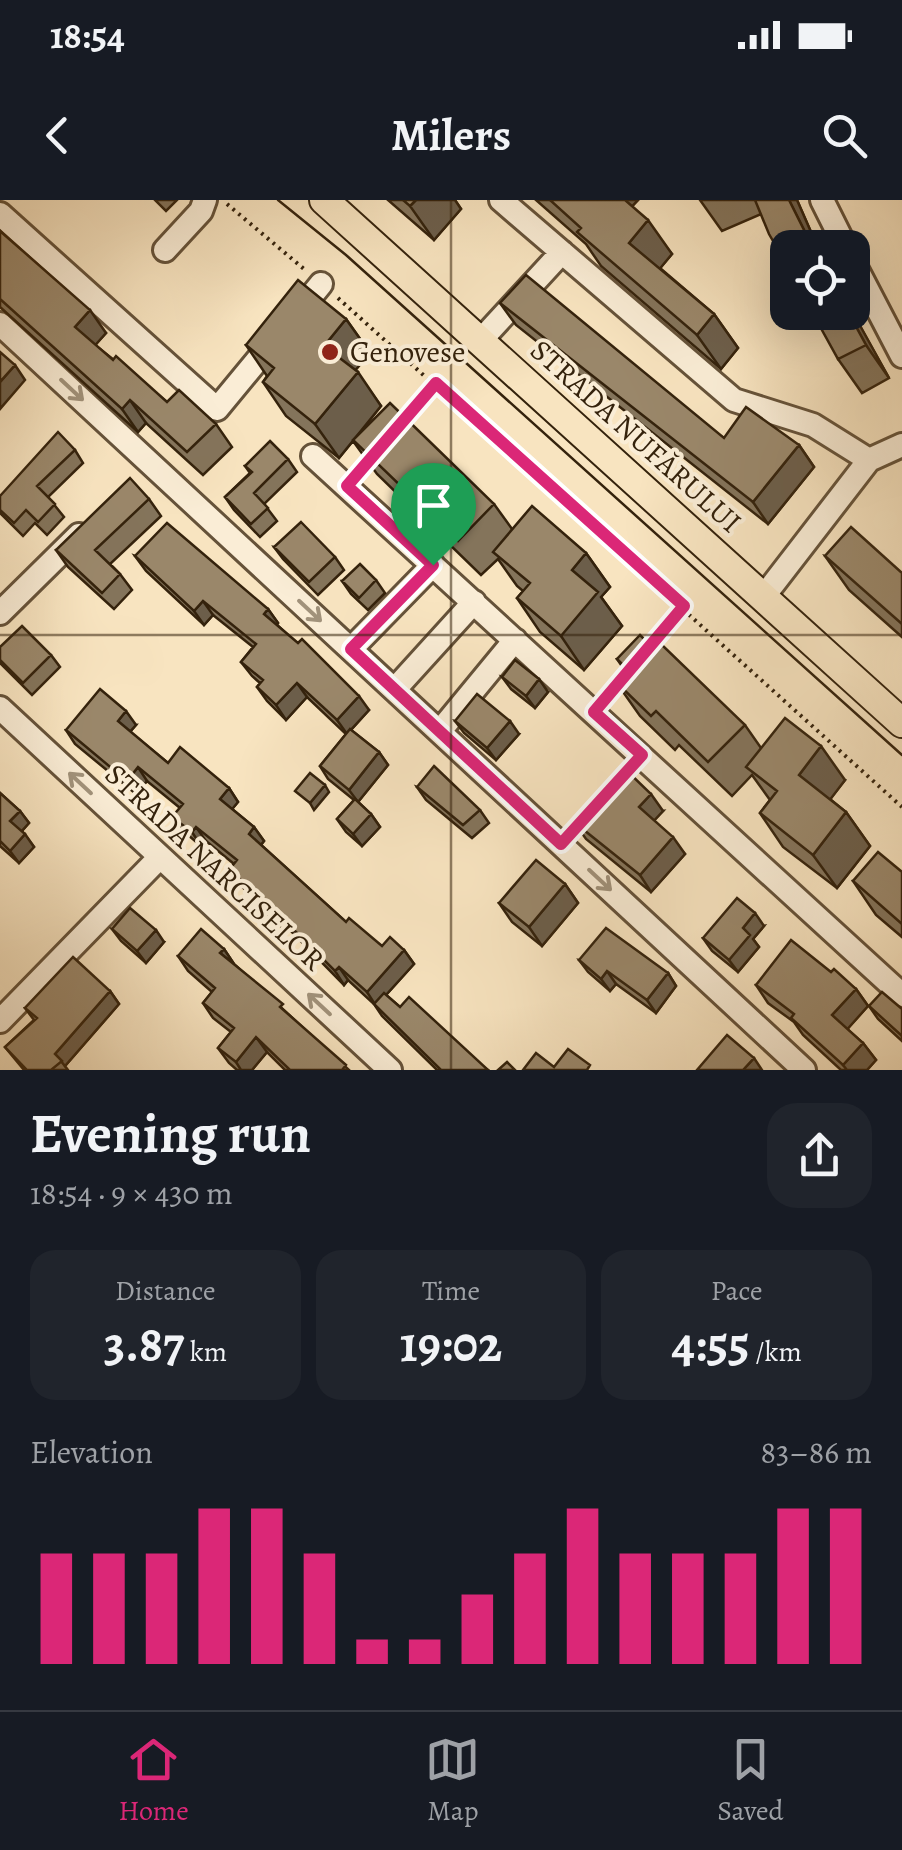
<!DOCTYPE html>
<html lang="en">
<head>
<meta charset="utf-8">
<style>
  body { margin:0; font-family:Alegreya,serif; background:#20242c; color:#f1f3f6; height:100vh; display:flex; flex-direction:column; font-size:38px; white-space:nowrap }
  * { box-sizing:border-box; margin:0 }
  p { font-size:32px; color:#9ea1a6 }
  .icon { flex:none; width:55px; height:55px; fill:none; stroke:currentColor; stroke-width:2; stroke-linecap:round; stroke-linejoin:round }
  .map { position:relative; height:870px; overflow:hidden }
  .panel { display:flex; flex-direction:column; background:#171b24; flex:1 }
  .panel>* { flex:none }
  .fabs { position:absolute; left:770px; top:30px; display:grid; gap:20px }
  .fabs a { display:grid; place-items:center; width:100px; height:100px; border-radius:20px; background:#171b24; box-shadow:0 10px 40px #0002; font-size:50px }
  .pin { position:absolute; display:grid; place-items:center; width:85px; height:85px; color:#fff; margin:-102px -42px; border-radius:50% 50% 50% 0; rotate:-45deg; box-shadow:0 0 10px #0007 }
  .pin .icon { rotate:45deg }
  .round { display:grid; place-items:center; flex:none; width:105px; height:105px; border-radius:30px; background:#20242c }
  .summary { display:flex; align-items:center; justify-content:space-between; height:170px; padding:0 30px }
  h1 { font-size:55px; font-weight:700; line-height:75px }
  .figures { display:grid; grid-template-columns:repeat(3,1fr); gap:15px; height:170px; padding:10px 30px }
  .figures div { display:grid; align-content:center; border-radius:25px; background:#20242c; text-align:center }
  .figures b { font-size:50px; font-weight:700 }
  .figures small { font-size:28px; font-weight:400 }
  .figures p { font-size:28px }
  .chart { height:280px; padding:20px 30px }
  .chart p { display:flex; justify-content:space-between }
  .chart svg { width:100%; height:180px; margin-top:10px; stroke:#db2777; stroke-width:6 }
  .status { display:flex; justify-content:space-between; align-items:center; height:70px; padding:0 50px; background:#171b24; direction:ltr }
  .status svg { height:28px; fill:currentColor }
  header { display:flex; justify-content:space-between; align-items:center; height:130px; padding:0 30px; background:#171b24; font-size:45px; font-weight:700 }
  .tab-bar { display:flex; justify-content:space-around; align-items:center; height:140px; border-top:2px solid #363941; background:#171b24; font-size:28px; color:#9ea1a6 }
  .tab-bar a { display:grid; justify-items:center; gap:5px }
  .tab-bar .active { color:#db2777 }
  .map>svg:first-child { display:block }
</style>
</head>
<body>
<div class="status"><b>18:54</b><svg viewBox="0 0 49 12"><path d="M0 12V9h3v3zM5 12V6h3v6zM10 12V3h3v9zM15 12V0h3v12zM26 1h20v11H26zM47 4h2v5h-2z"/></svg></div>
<header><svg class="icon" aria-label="back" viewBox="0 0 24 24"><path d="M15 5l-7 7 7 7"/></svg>Milers<svg class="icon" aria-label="search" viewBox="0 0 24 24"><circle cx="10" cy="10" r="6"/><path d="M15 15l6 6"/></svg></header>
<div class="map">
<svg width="902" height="870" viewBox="0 0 902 870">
  <rect width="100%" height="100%" fill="#f8e4c0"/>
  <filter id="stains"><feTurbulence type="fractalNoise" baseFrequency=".002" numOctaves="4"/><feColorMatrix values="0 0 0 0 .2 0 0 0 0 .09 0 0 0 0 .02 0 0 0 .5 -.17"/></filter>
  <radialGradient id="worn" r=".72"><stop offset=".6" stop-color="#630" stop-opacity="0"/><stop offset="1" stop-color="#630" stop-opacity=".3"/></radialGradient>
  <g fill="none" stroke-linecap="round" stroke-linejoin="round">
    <g stroke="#655239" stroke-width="28">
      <path id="minor" d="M501,0L734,200L813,225L869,260
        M822,0L846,48
        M0,14L217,209L274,140
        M165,50L201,11L205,0
        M852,60L902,156
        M295,116L321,84
        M0,124L804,870
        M481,140L562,52
        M313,256L902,795
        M764,396L869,260L902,245
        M0,413L79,335
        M351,449L433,365
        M395,489L474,402
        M0,508L390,870
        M440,531L515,440
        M0,821L160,657"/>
    </g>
    <g stroke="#34220c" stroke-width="32">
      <path id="major" d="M324,0L902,523"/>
    </g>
    <path stroke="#34220c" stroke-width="4" stroke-dasharray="2.5 5" stroke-linecap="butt" d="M227,4L304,69
      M338,98L902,607
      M403,221L436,183
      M648,448L684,406
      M606,498L620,482"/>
    <use href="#minor" stroke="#faedd6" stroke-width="22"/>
    <use href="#major" stroke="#f8e4c0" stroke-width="28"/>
    <path stroke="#34220c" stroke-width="2.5" d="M278,0L346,55L902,555"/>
  </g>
  <path fill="#84745b" stroke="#34220c" stroke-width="2.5" d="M155,0H177L166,11Z
    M388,0H455L461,9L434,40Z
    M536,0H638L632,6L672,54L660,68L714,114L738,148L721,169L601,66L586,44Z
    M700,0H797L818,48H788L761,14L722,31Z
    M0,31L106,133L95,145L167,202L216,224L232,247L203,275L146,223L138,232L0,107Z
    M500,103L724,238L799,245L814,267L768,324L516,125Z
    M852,112L889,178L862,193L838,159Z
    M346,119L370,153L355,170L381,206L357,236L494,304L512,329L586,353L610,387L601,397L622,426L584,470L540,432L517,398L523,391L517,386L498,359L481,375L377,274L353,241L339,258L286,216L263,182L267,176L246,145Z
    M75,250L83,263L48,297L64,317L47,335L35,323L23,336L0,313V296Z
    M288,259L297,272L264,304L277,321L260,337L234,310L225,297L250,273L245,266Z
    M149,299L161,316L110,364L120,374L132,390L114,409L68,367L56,350Z
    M274,347L335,357L344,370L318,395L283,359Z
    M135,356L268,409L278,423L277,425L369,510L351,530L379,552L388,565L358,602L371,614L380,627L362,646L346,632L337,619L354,600L328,579L320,566L346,534L307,497L286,520L267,501L257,487L260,483L252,476L241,462L253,447L213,415L204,425L146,371Z
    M825,356L902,373V437L849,390Z
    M376,380L385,393L368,410L351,394L342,381Z
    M0,447L51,455L60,467L32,495L0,463Z
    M654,449L745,525L761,548L845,580L830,599L846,612L870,646L837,688L783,647L760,613L770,600L752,575L732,596L679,545L675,550L640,516L616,482L626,472L617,459Z
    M502,477L548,492L535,508L511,489Z
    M455,521L519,534L496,560L464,533Z
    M136,525L130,532L168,563L229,588L238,602L232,609L254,627L264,641L261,645L346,722L382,746L404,750L414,764L386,795L400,807L488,870H437L382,816L374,804L348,780L344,785L290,730L287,732L269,716L260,701L238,684L229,670L234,664L206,641L201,646L182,630L172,617L180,608L147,581L136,594L75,544L66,530Z
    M417,587L480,610L489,623L472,638L426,600Z
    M0,593L20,611L29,623L22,631L34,647L19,663L0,646Z
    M663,611L654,620L685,654L651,692L586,639L574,622Z
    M902,672V737L876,715L853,681Z
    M565,684L578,703L542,746L512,722L499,703Z
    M764,726L753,739L759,747L738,772L712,751L703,738Z
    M112,729L164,742L146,763L121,741Z
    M224,749L234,764L349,870H285L267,852L252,870H237L229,863L218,848L231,832L213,818L203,803L212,792L188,771L178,756Z
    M579,760L668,773L676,786L656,813L616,784L610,791L588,772Z
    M831,772L856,789L868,806L847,829L863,843L876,860L867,870H841L803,835L794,822L768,803L756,785Z
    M110,791L119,804L65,866L68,870H24L5,847L34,820L25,808Z
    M869,806L902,809V841L878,819Z"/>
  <path fill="#6c5e4a" stroke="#34220c" stroke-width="2.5" d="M416,0H455L461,9L434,40L410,6Z
    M615,0H638L625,14Z
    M789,0H797L818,48H813Z
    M648,20L672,54L653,77L629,43Z
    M90,110L106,133L91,150L75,127Z
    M852,111L889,178L866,145L848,112H852Z
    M714,114L738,148L721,169L697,135Z
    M346,119L370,153L348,179L324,146Z
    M15,165L25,180L0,209V182Z
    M358,172L381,206L339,258L315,224Z
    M130,200L146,223L138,232L122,209Z
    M799,245L814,267L768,324L753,302Z
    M586,353L610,387L601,397L622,426L584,470L561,436L572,370Z
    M203,401L213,415L204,425L194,411Z
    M268,409L278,423L274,428L264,414Z
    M539,479L548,492L535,508L526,496Z
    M297,483L307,497L286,520L276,505Z
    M359,496L369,510L347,534L337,520Z
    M126,511L136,525L127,535L118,521Z
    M510,521L519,534L496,560L487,548Z
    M821,546L845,580L823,609L799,575Z
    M379,552L388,565L358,602L349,590Z
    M138,567L147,581L136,594L127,581Z
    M325,585L329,592L314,610L310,603Z
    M229,588L238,602L229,613L220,599Z
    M651,594L663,611L651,624L639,607Z
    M20,611L29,623L19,634L10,621Z
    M846,612L870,646L837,688L813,655Z
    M371,614L380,627L362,646L353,634Z
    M196,627L206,641L201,646L192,632Z
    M254,627L264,641L259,647L249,634Z
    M25,634L34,647L19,663L10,651Z
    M673,637L685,654L651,692L640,675Z
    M565,684L578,703L542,746L529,727Z
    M755,713L764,726L753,739L759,747L738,772L729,760L743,728Z
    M280,716L290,730L287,732L278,719Z
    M156,730L164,742L146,763L137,751Z
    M224,749L234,764L220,753Z
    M404,750L414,764L376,806L367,792Z
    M339,767L348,780L344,785L335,771Z
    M607,771L616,784L610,791L601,779Z
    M668,773L676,786L656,813L647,800Z
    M856,789L868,806L844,833L832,815Z
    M110,791L119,804L65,866L55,854Z
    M256,837L267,852L252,870H241L236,862Z
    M863,843L876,860L867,870H847L843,865Z
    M754,858L762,870H743Z"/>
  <path fill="#9a876a" stroke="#34220c" stroke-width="2.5" d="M403,0H416L410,6Z
    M550,0H625L648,20L629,43L714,114L697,135L577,32L581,28Z
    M755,0H789L813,48H788V67L769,34Z
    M0,31L90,110L75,127L113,160L116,156L167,202L179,190L216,224L187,252L130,200L122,209L0,99Z
    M526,75L724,238L746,207L799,245L753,302L500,103Z
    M298,80L346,119L324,146L358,172L315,224L263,182L274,168L246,145Z
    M812,112H848L866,145L838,159Z
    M0,152L15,165L0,182Z
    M390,203L494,304L458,341L353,240Z
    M58,232L75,250L37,286L55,304L38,322L26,310L14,323L0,310V296Z
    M270,241L288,259L254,293L268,308L251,324L225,297L252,272L245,266Z
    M130,278L149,299L95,350L120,374L102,393L56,350Z
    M532,306L586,353L572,370L598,392L561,436L517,398L530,383L493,352Z
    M301,322L335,357L309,382L274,347Z
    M167,323L268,409L264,414L298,443L302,439L359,496L337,520L297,483L276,505L257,487L263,480L241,462L256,444L203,401L194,411L135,356Z
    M851,327L902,373V424L825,356Z
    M360,364L376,380L359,398L342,381Z
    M22,426L51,455L23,483L0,460V447Z
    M640,435L654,449L660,443L745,525L708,562L656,511L651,516L616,482L628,470L617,459Z
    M515,460L539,479L526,496L502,477Z
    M100,489L126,511L118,521L168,563L180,547L229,588L220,599L254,627L249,634L346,722L349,718L382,746L390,737L404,750L367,792L339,767L335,771L280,716L278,719L259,702L263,698L229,670L237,660L196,627L192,632L172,617L183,604L138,567L127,581L66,530Z
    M477,494L510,521L487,548L455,521Z
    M785,518L821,546L799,575L846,612L813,655L760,613L777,591L746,567Z
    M350,529L379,552L349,590L320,566Z
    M434,566L480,610L463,625L417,587Z
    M624,568L651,594L639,607L673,637L640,675L574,622Z
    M310,573L325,585L310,603L295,591Z
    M0,593L20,611L10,621L25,634L10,651L0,641Z
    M355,599L371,614L353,634L337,619Z
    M878,652L902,672V724L853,681Z
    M536,660L565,684L529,727L499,703Z
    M737,698L755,713L743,728L750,735L729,760L703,738Z
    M130,708L156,730L137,751L112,729Z
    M606,728L668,773L647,800L607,771L601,779L579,760Z
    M201,729L224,749L220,753L283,804L280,807L346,865L342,870H290L256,837L236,862L218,848L234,828L203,803L215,788L178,756Z
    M791,740L831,772L834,769L856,789L832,815L863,843L843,865L791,818L794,814L756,785Z
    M73,757L110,791L55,854L62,861L51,870H27L5,847L37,818L25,808Z
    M882,792L902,809V836L869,806Z
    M384,793L400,807L409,797L488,870H441L374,804Z
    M727,835L754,858L743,870H697Z
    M568,849L590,865L587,870H523L536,853L554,867Z
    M507,862L515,870H498Z"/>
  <defs><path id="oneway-shaft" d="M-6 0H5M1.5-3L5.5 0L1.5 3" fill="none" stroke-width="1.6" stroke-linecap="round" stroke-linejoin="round" transform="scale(2.5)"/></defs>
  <g stroke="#a1927b">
    <use href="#oneway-shaft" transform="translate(72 190) rotate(43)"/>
    <use href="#oneway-shaft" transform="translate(310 411) rotate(43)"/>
    <use href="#oneway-shaft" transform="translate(80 583) rotate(-137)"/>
    <use href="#oneway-shaft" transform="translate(600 680) rotate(43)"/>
    <use href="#oneway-shaft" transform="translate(319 804) rotate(-137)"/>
  </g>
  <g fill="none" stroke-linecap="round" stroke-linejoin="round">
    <g stroke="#fff" stroke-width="20">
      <path id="route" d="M436,183L684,406L594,512L642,555L561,644L351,449L433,365L347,286Z"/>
    </g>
    <use href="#route" stroke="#db2777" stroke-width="12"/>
  </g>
  <path fill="none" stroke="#34220c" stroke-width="2.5" stroke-opacity="0.55" d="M451,0V870M0,435H902"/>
  <circle fill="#8f2418" stroke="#faedd6" stroke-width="4" cx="330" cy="152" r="10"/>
  <g text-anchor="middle" stroke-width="8" stroke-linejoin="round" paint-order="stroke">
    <g font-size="30" fill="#34220c" stroke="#faedd6" text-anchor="start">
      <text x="350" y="162">Genovese</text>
    </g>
    <g font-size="30" fill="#34220c" stroke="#faedd6">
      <text transform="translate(636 236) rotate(42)" y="10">STRADA NUFĂRULUI</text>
      <text transform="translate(215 667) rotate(43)" y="10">STRADA NARCISELOR</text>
    </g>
  </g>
  <rect width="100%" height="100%" filter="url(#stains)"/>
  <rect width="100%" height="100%" fill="url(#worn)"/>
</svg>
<div class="fabs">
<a><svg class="icon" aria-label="locate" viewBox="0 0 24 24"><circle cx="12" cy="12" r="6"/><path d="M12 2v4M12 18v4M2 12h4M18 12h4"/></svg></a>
</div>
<div class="pin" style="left:433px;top:365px;background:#1e9e55"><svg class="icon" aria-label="arrive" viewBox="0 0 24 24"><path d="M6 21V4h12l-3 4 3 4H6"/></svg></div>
</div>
<section class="panel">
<div class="summary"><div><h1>Evening run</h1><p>18:54 · 9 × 430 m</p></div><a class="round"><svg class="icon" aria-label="share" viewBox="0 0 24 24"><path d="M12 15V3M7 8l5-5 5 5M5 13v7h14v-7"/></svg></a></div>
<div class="figures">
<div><p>Distance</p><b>3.87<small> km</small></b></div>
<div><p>Time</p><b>19:02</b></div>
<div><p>Pace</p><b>4:55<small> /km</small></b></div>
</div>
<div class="chart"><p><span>Elevation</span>83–86 m</p>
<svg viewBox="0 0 160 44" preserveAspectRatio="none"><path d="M5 44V17M15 44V17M25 44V17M35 44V6M45 44V6M55 44V17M65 44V38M75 44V38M85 44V27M95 44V17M105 44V6M115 44V17M125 44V17M135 44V17M145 44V6M155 44V6"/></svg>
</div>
</section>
<nav class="tab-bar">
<a class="active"><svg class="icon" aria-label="home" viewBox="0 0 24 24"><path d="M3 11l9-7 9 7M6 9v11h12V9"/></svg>Home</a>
<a><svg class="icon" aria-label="map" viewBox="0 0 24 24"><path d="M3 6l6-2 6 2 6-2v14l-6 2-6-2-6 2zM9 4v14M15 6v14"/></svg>Map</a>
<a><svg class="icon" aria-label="saved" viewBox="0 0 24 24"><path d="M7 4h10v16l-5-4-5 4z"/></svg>Saved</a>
</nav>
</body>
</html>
